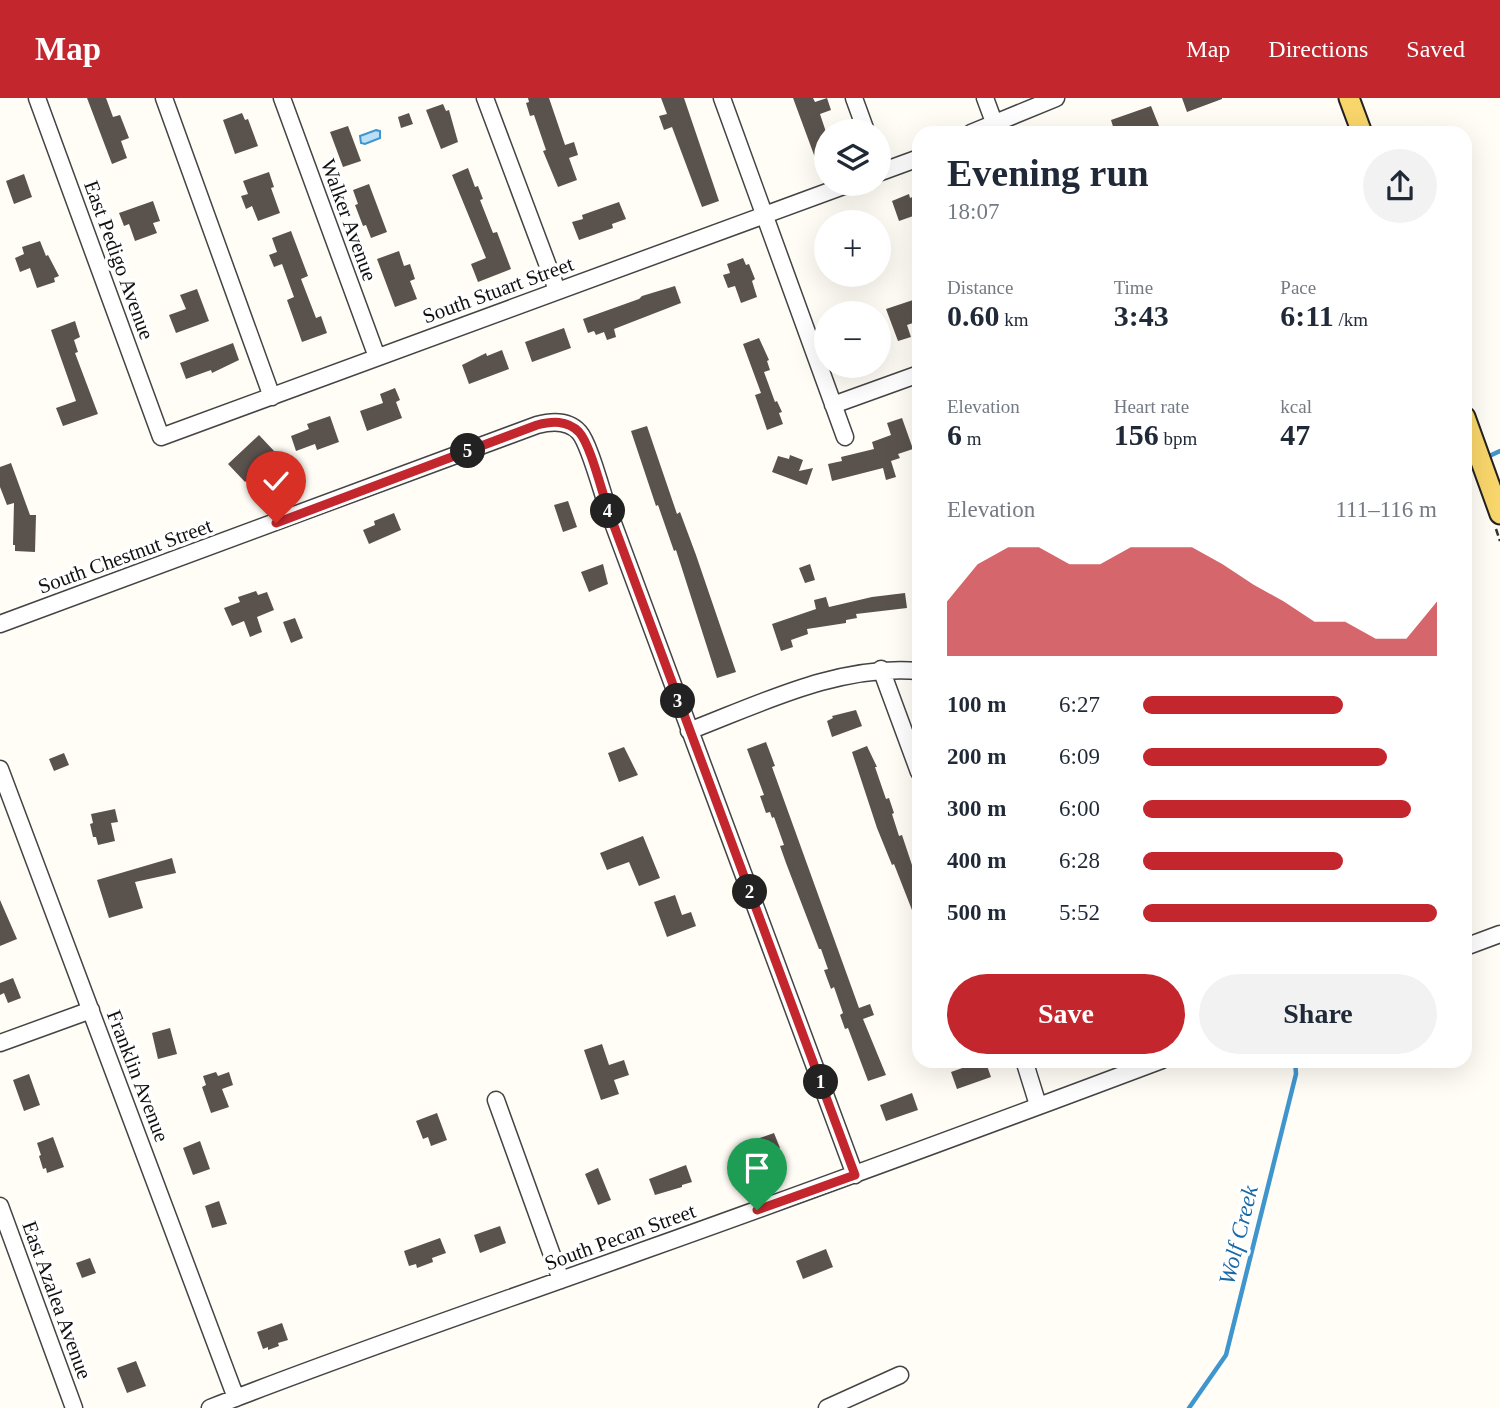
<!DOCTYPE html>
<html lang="en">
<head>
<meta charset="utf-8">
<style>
  body { margin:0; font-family:Georgia,serif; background:#f2f2f3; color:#1f2937; height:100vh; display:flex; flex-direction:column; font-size:26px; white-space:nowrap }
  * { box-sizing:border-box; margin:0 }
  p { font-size:23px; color:#747a83 }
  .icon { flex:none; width:38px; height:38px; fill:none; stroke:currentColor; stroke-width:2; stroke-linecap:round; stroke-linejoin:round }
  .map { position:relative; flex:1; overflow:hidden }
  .drawer { position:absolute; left:912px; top:28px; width:560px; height:942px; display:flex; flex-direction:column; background:#fff; border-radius:21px; box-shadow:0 7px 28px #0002 }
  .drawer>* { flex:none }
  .controls { position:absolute; left:814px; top:21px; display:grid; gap:14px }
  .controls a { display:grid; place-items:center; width:77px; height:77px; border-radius:50%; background:#fff; box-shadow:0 7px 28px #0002; font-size:35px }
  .pin { position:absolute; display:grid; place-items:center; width:60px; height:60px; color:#fff; margin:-72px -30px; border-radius:50% 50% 50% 0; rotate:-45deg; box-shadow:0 0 7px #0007 }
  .pin .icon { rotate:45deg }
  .km { position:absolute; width:35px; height:35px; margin:-18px; border-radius:50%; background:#222; color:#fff; font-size:19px; line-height:35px; text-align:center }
  .round { display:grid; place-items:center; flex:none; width:74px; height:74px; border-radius:37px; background:#f2f2f3 }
  .head { display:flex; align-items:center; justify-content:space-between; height:119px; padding:0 35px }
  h1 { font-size:38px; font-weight:700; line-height:52px }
  .stats { display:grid; grid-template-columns:repeat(3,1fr); gap:10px; height:119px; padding:7px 35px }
  .stats div { display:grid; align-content:center }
  .stats b { font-size:30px; font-weight:700 }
  .stats small { font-size:19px; font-weight:400 }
  .stats p { font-size:19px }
  .chart { height:196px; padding:14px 35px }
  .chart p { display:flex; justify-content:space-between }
  .chart svg { width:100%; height:126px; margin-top:7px; fill:#c4262e; opacity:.7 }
  .action { display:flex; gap:14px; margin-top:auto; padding:14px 35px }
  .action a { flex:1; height:80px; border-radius:42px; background:#c4262e; color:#fff; font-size:28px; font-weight:700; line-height:80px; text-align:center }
  .action a+a { background:#f2f2f3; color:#1f2937 }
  ul { padding:0 35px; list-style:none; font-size:23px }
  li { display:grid; grid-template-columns:112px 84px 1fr; align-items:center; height:52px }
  li i { height:18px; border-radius:9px; background:#c4262e }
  header { display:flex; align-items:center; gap:42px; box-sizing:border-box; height:98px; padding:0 35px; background:#c4262e; color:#fff }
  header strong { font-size:33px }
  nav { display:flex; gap:38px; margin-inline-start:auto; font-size:24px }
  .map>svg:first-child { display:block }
</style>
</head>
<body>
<header>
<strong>Map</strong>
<nav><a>Map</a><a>Directions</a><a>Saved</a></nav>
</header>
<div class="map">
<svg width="1500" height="1310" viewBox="0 0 1500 1310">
  <defs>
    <pattern id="water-ripples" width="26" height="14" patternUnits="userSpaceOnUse" patternTransform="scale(1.75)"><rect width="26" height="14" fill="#b9e0f7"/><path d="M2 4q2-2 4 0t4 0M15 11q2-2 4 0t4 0" fill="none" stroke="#9ebfd3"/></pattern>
  </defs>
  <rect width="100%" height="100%" fill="#fffdf5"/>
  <path fill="url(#water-ripples)" stroke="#3f96cf" stroke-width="2" d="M376,32L380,33V40L365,46L361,45L360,38Z"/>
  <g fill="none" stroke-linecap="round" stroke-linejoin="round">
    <path stroke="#3f96cf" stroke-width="4.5" d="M1485,360L1500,353
      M1465,371L1477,364
      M1189,1310L1226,1257L1296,976L1295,962"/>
  </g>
  <path fill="#5a524d" d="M87,0H106L113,19L120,17L129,40L121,43L127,60L112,66Z
    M528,0H549L565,47L574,44L578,57L569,60L577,82L558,89L543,53L546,52L534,17L530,18L526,5L529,4Z
    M661,0H684L719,103L702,109L672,29L664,32L659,18L667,16Z
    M793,0H813L815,4L827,0L831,12L820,16L826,34V83L824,84Z
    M1182,0H1222V1L1187,14Z
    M443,6L446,13L449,12L458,44L441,51L426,12Z
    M1151,8L1159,28L1140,35H1115L1111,22Z
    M242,15L245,22L248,21L258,48L235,56L223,22Z
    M409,15L413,26L401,30L398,19Z
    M348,28L361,63L343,69L330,34Z
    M468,70L475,89L478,88L483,101L480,102L493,135L497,134L511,171L478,184L471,166L486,160L452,77Z
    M269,74L274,89L271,90L280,115L258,123L252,108L246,111L241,98L248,96L243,83Z
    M24,76L32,99L14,106L6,83Z
    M369,86L387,134L371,140L366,127L363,128L355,107L358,106L353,92Z
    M909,96L910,100L919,96V116L899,123L892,103Z
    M153,103L160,123L153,125L157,135L135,143L129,126L124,128L119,115Z
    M619,104L626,121L612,126L613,130L579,142L572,124L583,121L582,117Z
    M291,133L308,178L301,181L316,220L321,218L327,235L302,244L287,202L294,199L282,166L274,169L269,157L277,154L272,140Z
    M40,143L46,158L48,157L59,178L54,180L55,184L37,190L30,170L20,174L15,160L24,156L22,149Z
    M399,153L404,168L410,166L415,181L410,183L417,201L395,209L377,161Z
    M743,160L746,167L749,166L755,181L752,183L757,199L741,205L735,188L728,190L723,177L730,175L727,166Z
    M675,188L681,205L614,231L616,239L607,242L604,234L596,237L594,233L588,235L583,221L639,201L642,198Z
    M197,191L209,223L176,235L169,217L186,211L180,197Z
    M919,200V223L907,227L911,239L898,243L886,211Z
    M75,223L80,239L74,242L78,254L75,255L98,316L63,328L56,310L76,303L51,232Z
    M564,230L571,250L532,264L525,244Z
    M759,240L769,262L767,263L770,272L764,274L775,304L777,303L782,314L779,315L783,326L767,332L755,297L761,295L743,246Z
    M233,245L239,262L212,275L211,272L186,281L180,265Z
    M502,252L509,271L469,286L462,267L486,255L487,258Z
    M395,290L400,302L396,304L402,320L367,333L360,313L383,305L380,296Z
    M330,318L339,344L317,352L315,346L296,353L291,338L309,331L307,326Z
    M902,320L913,351L898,356L900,360L891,363L896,379L886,382L883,370L832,383L828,366L842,363L841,359L874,351L872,344L891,337L887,325Z
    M647,328L677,416L680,414L696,457L736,574L717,580L676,452L674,453L658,407L656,408L631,333Z
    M259,337L275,354L245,384L228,366Z
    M790,357L803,362L799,373L813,370L807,387L772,374L778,358L789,361Z
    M11,365L30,417H36L35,454L15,453V447H13L14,405L7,407L0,389V369Z
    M568,403L577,429L563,434L554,407Z
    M394,415L401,432L369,446L363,432L375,427L374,423Z
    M603,466L608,486L589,494L581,474Z
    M810,466L815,482L805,485L799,470Z
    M256,493L258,497L267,494L274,512L257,519L262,534L250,539L244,523L232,528L224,510L240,504L238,499Z
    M905,495L907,510L856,516L857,520L846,522V525L807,531L808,536L791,542L793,549L781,553L772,526L816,511L814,502L826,499L829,509L872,499Z
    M295,520L303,540L291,545L283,524Z
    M856,612L862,628L832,639L827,623L833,620L832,618Z
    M766,644L775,668L772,669L859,910L870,906L874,917L863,921L886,977L868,983L848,930L845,931L840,917L843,915L834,889L831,891L824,872L828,871L821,851H819L786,765L780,748L784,747L774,719L772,720L770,714L766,715L760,698L764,697L747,651Z
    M867,648L877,669H875L886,701L889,700L894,715L892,716L899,738L902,737L916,779L919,778V830L894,766L892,767L877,730L852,654Z
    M624,649L638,677L619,684L608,655Z
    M64,655L69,667L54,673L49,661Z
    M115,711L118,724L111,725L115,743L98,747L96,739H93L90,726L93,725L91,716Z
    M643,738L660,780L639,788L629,764L607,772L600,755Z
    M172,760L176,775L135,784L143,810L109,820L97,782Z
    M675,797L682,817L691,814L696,828L667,839L654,804Z
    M0,802L17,841L0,848Z
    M13,880L21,900L8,905L4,895L0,897V885Z
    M170,930L177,956L158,961L152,935Z
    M602,946L609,967L624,962L629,977L614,982L619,996L601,1002L584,952Z
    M985,962L991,979L957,991L951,974Z
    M216,974L218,978L229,974L233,987L222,991L229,1009L211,1015L202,989L206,987L203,978Z
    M29,976L40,1007L24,1013L13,982Z
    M912,995L918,1012L886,1023L880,1007Z
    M437,1015L447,1042L431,1048L428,1039L423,1041L416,1023Z
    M774,1035L780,1050L749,1062L743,1046Z
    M53,1039L64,1069L47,1075L46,1070L43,1071L39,1058L41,1057L37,1045Z
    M200,1043L210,1071L193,1077L183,1050Z
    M686,1067L692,1084L682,1087V1089L655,1097L649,1081Z
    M598,1070L611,1102L598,1107L585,1076Z
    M219,1103L227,1126L212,1130L205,1108Z
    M500,1128L506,1145L480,1155L474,1137Z
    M440,1140L446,1155L432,1160L433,1164L417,1170L416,1166L409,1168L404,1153Z
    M826,1151L833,1169L803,1181L796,1163Z
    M90,1160L96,1175L82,1180L76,1165Z
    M282,1225L288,1242L278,1245L279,1248L268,1252V1249L263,1251L257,1234Z
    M136,1263L146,1288L127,1295L117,1270Z"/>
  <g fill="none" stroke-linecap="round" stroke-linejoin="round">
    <g stroke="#444" stroke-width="19">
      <path id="minor" d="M37,0L161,339L849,86
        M164,0L272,299
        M282,0L377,259
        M485,0L557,192
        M722,0L845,339
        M854,0L866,33
        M985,0L998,35
        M971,35L1056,0
        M878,75L919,60
        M833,307L919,276
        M0,526L537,327C552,323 568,322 579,334C590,346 603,399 610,417L855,1077
        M881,571L919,674
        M689,633C762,605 839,566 919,573
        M0,671L236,1300
        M1465,849L1500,836
        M0,945L91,912
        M1024,962L1038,1007
        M496,1002L561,1182
        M0,1108L74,1310
        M210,1310C352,1254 498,1205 642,1153C816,1091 989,1027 1162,962
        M827,1310L900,1277"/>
    </g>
    <g stroke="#222" stroke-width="23">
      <path id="major" d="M1349,0L1362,35
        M1465,319L1500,416"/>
    </g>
    <path stroke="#333" stroke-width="2.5" stroke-dasharray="7 3.5" stroke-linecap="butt" d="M1496,431L1500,443"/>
    <use href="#minor" stroke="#fff" stroke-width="16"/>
    <use href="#major" stroke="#f9d66b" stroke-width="19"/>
  </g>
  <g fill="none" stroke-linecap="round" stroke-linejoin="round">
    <g stroke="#fff" stroke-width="14">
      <path id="route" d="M276,425L537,327C552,323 567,322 579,334C591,347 603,399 610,417L855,1077L757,1112"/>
    </g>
    <use href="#route" stroke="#c4262e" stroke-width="9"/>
  </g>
  <g text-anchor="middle" stroke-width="7" stroke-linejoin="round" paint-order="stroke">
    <g font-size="21" fill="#111" stroke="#fff">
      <text transform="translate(349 122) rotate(70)" y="7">Walker Avenue</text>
      <text transform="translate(119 162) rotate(70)" y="7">East Pedigo Avenue</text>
      <text transform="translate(498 192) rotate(-20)" y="7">South Stuart Street</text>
      <text transform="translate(125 458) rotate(-20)" y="7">South Chestnut Street</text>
      <text transform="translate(138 978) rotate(69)" y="7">Franklin Avenue</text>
      <text transform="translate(620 1139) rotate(-20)" y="7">South Pecan Street</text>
      <text transform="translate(57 1202) rotate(70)" y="7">East Azalea Avenue</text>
    </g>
    <g font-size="23" font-style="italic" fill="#1768a6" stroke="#fff">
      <text transform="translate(1238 1137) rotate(-76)" y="8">Wolf Creek</text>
    </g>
  </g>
</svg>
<div class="controls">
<a><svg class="icon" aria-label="layers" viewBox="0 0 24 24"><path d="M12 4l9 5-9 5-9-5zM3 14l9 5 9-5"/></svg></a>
<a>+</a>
<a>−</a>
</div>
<div class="pin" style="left:757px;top:1112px;background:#1e9e55"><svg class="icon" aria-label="arrive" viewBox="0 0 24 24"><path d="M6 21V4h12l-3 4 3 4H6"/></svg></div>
<div class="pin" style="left:276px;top:425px;background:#d93025"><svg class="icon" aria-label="check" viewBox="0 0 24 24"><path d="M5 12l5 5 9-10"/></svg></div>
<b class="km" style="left:821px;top:984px">1</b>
<b class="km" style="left:750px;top:794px">2</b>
<b class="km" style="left:678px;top:603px">3</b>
<b class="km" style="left:608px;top:413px">4</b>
<b class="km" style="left:468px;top:353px">5</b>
<section class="drawer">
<div class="head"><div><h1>Evening run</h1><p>18:07</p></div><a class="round"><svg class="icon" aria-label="share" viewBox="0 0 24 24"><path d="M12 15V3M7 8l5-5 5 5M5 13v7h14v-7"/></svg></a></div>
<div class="stats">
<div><p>Distance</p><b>0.60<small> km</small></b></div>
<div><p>Time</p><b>3:43</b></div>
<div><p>Pace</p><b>6:11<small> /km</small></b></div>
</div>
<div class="stats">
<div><p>Elevation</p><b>6<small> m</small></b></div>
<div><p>Heart rate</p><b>156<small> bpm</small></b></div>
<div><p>kcal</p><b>47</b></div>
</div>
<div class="chart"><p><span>Elevation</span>111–116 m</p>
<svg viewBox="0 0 160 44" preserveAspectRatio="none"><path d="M0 44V25L10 12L20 6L30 6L40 12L50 12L60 6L70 6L80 6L90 12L100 19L110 25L120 32L130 32L140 38L150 38L160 25V44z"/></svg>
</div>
<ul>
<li><b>100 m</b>6:27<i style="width:68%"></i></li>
<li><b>200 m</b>6:09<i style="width:83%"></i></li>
<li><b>300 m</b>6:00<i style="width:91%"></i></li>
<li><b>400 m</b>6:28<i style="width:68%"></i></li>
<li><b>500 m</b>5:52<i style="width:100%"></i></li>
</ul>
<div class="action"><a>Save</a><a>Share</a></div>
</section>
</div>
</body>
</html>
